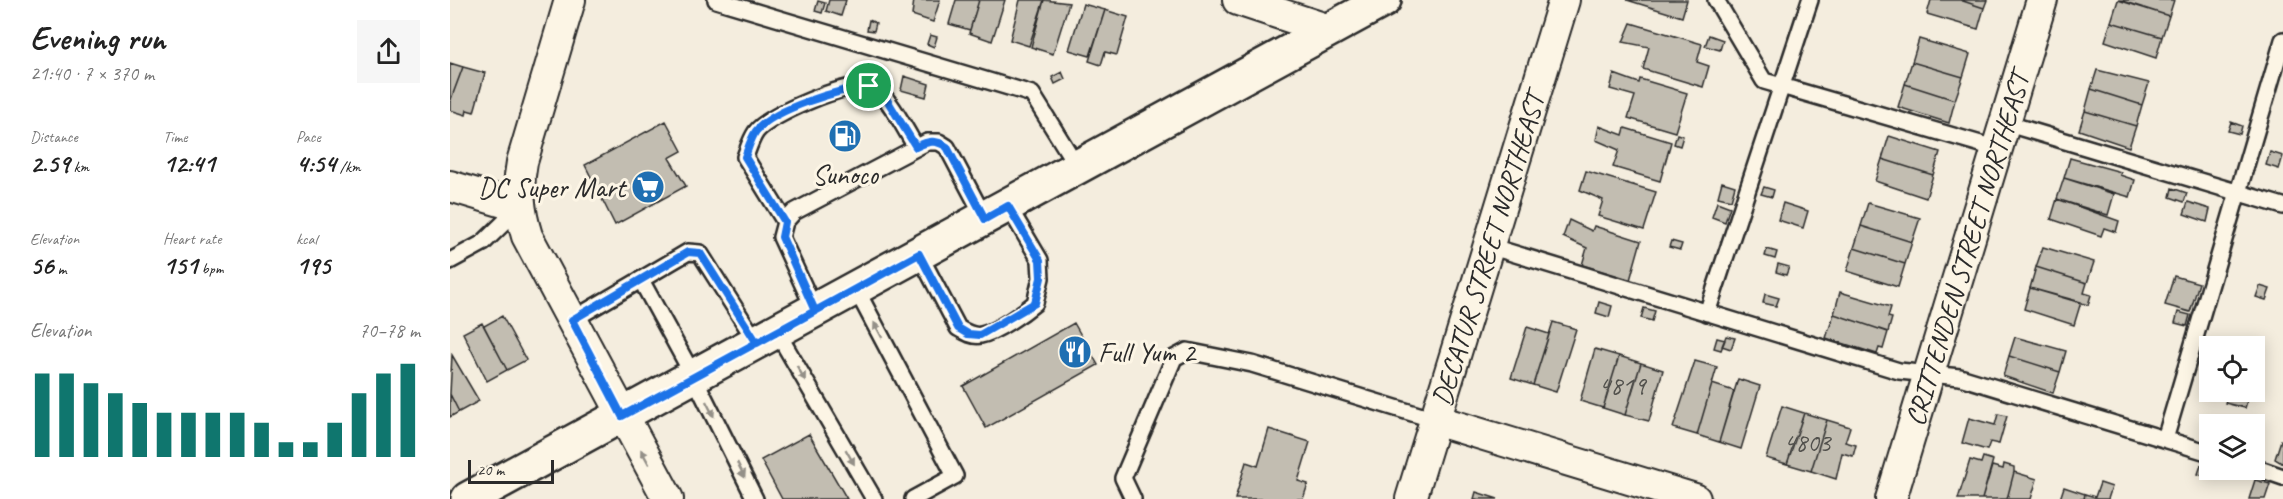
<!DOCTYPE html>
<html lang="en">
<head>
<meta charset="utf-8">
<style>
  body { margin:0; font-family:Caveat,sans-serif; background:#f6f6f6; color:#222; height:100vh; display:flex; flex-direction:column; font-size:22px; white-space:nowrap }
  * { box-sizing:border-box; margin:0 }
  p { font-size:20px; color:#767676 }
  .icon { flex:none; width:33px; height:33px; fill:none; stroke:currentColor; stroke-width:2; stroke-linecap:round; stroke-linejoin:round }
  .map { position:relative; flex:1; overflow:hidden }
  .sheet { display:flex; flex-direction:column; background:#fff; width:450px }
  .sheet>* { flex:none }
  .controls { position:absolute; left:1749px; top:336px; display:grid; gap:12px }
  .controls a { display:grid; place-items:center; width:66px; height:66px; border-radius:0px; background:#fff; box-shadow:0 3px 15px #0003; font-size:30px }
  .scale { position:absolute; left:18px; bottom:15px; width:86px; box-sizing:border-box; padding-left:6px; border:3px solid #2b2b2b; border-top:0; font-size:16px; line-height:21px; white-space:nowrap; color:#2b2b2b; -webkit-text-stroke:4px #fcf5e5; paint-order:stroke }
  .pin { position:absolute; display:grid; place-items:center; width:51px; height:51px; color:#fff; margin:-26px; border:3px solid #fff; border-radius:50%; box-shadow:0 2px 6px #0007 }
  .round { display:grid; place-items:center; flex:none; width:63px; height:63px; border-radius:0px; background:#f6f6f6 }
  .head { display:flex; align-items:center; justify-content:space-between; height:102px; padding:0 30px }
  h1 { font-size:33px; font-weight:700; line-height:45px }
  .stats { display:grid; grid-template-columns:repeat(3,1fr); gap:9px; height:102px; padding:6px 30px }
  .stats div { display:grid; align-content:center }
  .stats b { font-size:26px; font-weight:700 }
  .stats small { font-size:16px; font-weight:400 }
  .stats p { font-size:16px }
  .chart { height:168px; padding:12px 30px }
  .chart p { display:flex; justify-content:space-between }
  .chart svg { width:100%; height:108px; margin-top:6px; stroke:#0f766e; stroke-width:6 }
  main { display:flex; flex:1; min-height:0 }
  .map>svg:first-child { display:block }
</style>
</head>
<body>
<main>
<section class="sheet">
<div class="head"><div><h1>Evening run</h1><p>21:40 · 7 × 370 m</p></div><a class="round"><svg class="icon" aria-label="share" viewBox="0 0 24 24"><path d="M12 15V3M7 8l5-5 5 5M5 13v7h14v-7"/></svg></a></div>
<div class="stats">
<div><p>Distance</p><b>2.59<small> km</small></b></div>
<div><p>Time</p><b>12:41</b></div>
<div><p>Pace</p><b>4:54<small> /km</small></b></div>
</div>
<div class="stats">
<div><p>Elevation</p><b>56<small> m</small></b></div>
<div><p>Heart rate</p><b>151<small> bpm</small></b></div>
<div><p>kcal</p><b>195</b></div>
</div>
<div class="chart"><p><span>Elevation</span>70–78 m</p>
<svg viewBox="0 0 160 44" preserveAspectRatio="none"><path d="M5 44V10M15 44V10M25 44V14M35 44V18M45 44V22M55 44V26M65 44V26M75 44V26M85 44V26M95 44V30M105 44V38M115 44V38M125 44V30M135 44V18M145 44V10M155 44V6"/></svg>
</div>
</section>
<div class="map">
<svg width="1833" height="499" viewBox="0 0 1833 499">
  <rect width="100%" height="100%" fill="#f4edde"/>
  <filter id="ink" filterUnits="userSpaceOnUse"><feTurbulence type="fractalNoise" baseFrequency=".0167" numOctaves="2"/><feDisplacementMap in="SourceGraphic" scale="12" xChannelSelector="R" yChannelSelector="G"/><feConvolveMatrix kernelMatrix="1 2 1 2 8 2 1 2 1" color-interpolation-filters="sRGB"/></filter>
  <g filter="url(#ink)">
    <path fill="#c2bdb1" stroke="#2b2b2b" stroke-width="1.5" d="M379,0H396L391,16L376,11Z
      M464,0H490L483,22L462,15Z
      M506,0H529L520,30L499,24Z
      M529,0H555L542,41L519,33Z
      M570,0H594L579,46L560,40Z
      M594,0L619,3L603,54L581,47Z
      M1177,0H1237L1232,17Z
      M1481,0H1510L1534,8L1528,29L1477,14Z
      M1510,0H1537L1534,8Z
      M1668,0L1719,16L1712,37L1661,22Z
      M1669,0H1724L1719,16Z
      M368,1L375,3L372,13L365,11Z
      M633,4L655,10L640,56L619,50Z
      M655,10L678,17L667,55L655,52L651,65L639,61Z
      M419,20L426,23L424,31L417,30Z
      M1661,22L1712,37L1706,58L1655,41Z
      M1181,23L1252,44L1247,62L1259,66L1253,87L1193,69L1199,47L1173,42Z
      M480,35L487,37L484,47L477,44Z
      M1259,35L1273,40L1270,50L1255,46Z
      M1469,39L1520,54L1513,77L1462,62Z
      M1462,62L1513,77L1505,100L1455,84Z
      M0,63L13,67L0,102Z
      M13,67L35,73L24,112L17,110L16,115L0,110V102Z
      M1647,70L1699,83L1692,105L1641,89Z
      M612,72L615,79L605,84L602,77Z
      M1164,74L1189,83L1190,79L1237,93L1225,132L1178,118L1185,96L1160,89Z
      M454,76L479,84L476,97L451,90Z
      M1455,84L1505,100L1499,123L1448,107Z
      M1641,89L1692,105L1686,126L1635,111Z
      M1635,111L1686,126L1679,147L1629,130Z
      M216,121L232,151L219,158L236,186L165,225L135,165Z
      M1781,122L1792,126L1790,134L1778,131Z
      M1149,126L1173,135L1175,128L1221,142L1210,181L1163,167L1169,150L1146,140Z
      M1227,134L1233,136L1230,146L1224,144Z
      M1439,136L1490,152L1483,175L1432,159Z
      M1820,152L1833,156L1829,169L1816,165Z
      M1620,158L1671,172L1670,175L1685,180L1680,197L1614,178Z
      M1432,159L1483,175L1476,198L1425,181Z
      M1136,171L1206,192L1194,230L1148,216L1153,200L1130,190Z
      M1614,178L1664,194L1658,215L1607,199Z
      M1272,182L1285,186L1281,200L1268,197Z
      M1314,187L1324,190L1322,197L1311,194Z
      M1722,188L1737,193L1734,202L1720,197Z
      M1607,199L1669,221L1666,232L1654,228L1651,236L1601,219Z
      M1267,202L1280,207L1275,222L1262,217Z
      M1738,202L1760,209L1757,222L1734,214Z
      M1333,203L1358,211L1353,228L1328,220Z
      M1418,203L1470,218L1462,242L1411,226Z
      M1119,220L1142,231L1144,226L1191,241L1180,280L1132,265L1137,248L1113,237Z
      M1411,226L1462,242L1455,264L1404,248Z
      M1221,241L1232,244L1230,250L1219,247Z
      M1593,247L1644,262L1637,283L1586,267Z
      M1404,248L1455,264L1448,287L1397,271Z
      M1317,249L1327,252L1325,259L1315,256Z
      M1328,264L1339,267L1336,275L1326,272Z
      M1586,267L1637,283L1634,293L1641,295L1638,305L1580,288Z
      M1724,276L1749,283L1740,312L1715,305Z
      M1810,286L1820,289L1816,300L1806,297Z
      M1580,288L1631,302L1624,325L1574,309Z
      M1390,292L1441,307L1438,317L1442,318L1438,332L1384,314Z
      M1315,294L1329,298L1326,306L1313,303Z
      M1149,302L1162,306L1159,317L1146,313Z
      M1194,308L1205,311L1202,321L1191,318Z
      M1728,312L1740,315L1737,326L1725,323Z
      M1384,314L1438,332L1433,349L1429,348L1427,354L1376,338Z
      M52,316L76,360L57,370L34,326Z
      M1103,322L1126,329L1106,392L1083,385Z
      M32,323L57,370L37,381L13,333Z
      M624,323L648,365L536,428L513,386Z
      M1077,327L1099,334L1083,385L1061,378Z
      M1276,336L1285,338L1281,349L1272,346Z
      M1565,337L1616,351L1610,372L1559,356Z
      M1267,338L1275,340L1271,350L1264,348Z
      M1145,349L1169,356L1153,408L1130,401Z
      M2,355L29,401L9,412L0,394Z
      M1169,356L1191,363L1175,415L1153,408Z
      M1559,356L1610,372L1603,393L1553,376Z
      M1245,361L1267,367L1247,435L1223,428Z
      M1191,363L1213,370L1199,421L1175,415Z
      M1288,379L1310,386L1291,449L1269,442Z
      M1262,384L1284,391L1269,442L1247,435Z
      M0,394L9,412L0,417Z
      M1778,394L1798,398L1795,408L1775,403Z
      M1332,406L1354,413L1337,464L1316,458Z
      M1354,413L1377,420L1361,471L1337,464Z
      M1548,414L1557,416L1549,444L1540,442L1537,450L1512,443L1519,418L1545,425Z
      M1377,420L1400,427L1395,442L1406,445L1403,456L1392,453L1386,479L1361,471Z
      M819,429L860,442L848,481L858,484L853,499H785L796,462L808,466Z
      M359,434L397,499H332L311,460Z
      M1831,440L1833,441V464L1825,459Z
      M1533,457L1543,460L1532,499H1508L1520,460L1531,463Z
      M1554,464L1564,467V472L1557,499H1532L1542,466L1553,469Z
      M1751,465L1762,470L1760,478L1748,474Z
      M1564,472L1587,479L1581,499H1557Z
      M1805,480L1820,484L1815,499H1799Z
      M1650,483L1662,487L1658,499H1634L1635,494L1645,497Z
      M1614,487L1635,494L1634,499H1610Z
      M1026,492L1048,499H1024Z"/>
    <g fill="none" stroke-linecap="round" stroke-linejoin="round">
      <g stroke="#2b2b2b" stroke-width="20">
        <path id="lane" d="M266,0L582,94L628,168
          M1266,0L1314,81L1548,149
          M1555,123L1833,206
          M335,222L295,157C298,149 301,139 306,132C318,115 399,81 419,86C437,90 456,132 466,147
          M1039,246L1449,371L1510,377L1760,453
          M469,254L508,328C515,332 523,337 531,335C546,332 573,313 585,303L591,278L590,260L558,206
          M0,261L33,243L70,207
          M191,280L244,377L305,499
          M406,289L505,476L463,499
          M365,311L331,237L335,222L344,212L477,142H489L497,147L535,219
          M1257,313L1360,0
          M122,320L238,252L250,253L307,343
          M327,332L424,499
          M1715,439L1833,40
          M1804,467L1833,477
          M683,499L673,478L724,358L737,351L802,364L985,420"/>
      </g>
      <g stroke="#2b2b2b" stroke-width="34">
        <g id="street">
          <path d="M120,0L72,162C67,188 69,210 77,236L218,499"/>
          <path d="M788,0L879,30"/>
          <path d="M0,186L70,207"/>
          <path d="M985,420L1245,499"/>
          <path id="s1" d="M961,499L1114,0"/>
          <path id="s2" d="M1441,499L1592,0"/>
        </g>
      </g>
      <g stroke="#2b2b2b" stroke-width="38">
        <path id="primary" d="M18,499L934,0"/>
      </g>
      <use href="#lane" stroke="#fcf5e5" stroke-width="15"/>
      <use href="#street" stroke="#fcf5e5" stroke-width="30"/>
      <use href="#primary" stroke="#fcf5e5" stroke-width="33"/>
    </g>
    <defs><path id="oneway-solid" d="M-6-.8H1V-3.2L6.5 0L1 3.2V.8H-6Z" transform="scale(1.5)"/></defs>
    <g fill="#949088">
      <use href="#oneway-solid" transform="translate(428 330) rotate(-118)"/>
      <use href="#oneway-solid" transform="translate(351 373) rotate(60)"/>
      <use href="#oneway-solid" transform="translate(260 409) rotate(63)"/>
      <use href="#oneway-solid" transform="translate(195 457) rotate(-119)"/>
      <use href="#oneway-solid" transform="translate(400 457) rotate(60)"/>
      <use href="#oneway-solid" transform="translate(291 470) rotate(64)"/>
    </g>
  </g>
  <g fill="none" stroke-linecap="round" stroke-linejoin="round" filter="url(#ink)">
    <g stroke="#fff" stroke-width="12">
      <path id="route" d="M419,86C391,89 325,108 306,131C301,138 298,149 295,157L335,222L332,237L365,311L172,416L122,320L238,252L250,253L307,343C361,313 415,284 469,254L508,328L518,334L530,335L585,303L591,278L590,260L558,206L535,219L497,147C486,139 478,141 466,147L434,95L419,86"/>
    </g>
    <use href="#route" stroke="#1a73e8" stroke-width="8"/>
  </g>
  <defs>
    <g id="fuel-disc" transform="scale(1.725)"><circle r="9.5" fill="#1f6fb2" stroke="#fcf5e5"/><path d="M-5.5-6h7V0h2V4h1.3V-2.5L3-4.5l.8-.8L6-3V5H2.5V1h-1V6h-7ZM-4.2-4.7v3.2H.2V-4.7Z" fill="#fff"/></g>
    <g id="supermarket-disc" transform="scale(1.725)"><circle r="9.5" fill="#1f6fb2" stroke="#fcf5e5"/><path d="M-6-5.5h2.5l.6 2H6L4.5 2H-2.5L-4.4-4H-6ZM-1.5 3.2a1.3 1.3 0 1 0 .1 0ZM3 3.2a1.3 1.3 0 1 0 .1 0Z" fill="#fff"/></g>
    <g id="restaurant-disc" transform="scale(1.725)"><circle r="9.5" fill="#1f6fb2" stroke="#fcf5e5"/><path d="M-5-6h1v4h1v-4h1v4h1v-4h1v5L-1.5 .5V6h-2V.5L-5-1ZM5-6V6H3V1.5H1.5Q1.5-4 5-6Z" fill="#fff"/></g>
  </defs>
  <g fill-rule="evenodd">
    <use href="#fuel-disc" x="395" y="136"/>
    <use href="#supermarket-disc" x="198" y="187"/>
    <use href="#restaurant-disc" x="625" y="352"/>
  </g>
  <g text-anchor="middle" stroke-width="6" stroke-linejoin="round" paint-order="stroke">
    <g font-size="26" fill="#51504c">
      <text x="1172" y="394">4819</text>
      <text x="1357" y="451">4803</text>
    </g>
    <g font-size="28" fill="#2b2b2b" stroke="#fcf5e5">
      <text x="395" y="184">Sunoco</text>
      <text x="175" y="197" text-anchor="end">DC Super Mart</text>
      <text x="648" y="362" text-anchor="start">Full Yum 2</text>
    </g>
    <g font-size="28" fill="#2b2b2b" stroke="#fcf5e5">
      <text dy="10" stroke="none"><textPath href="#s2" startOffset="261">CRITTENDEN STREET NORTHEAST</textPath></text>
      <text dy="10" stroke="none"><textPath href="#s1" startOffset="261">DECATUR STREET NORTHEAST</textPath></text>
    </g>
  </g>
</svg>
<div class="controls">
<a><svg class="icon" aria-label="locate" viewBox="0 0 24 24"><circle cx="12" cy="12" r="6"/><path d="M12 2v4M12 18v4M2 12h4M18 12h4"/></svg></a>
<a><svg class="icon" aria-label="layers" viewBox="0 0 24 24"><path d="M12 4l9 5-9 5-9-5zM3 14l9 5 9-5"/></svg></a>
</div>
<div class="scale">20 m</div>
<div class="pin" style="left:419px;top:86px;background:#1e9e55"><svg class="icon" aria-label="arrive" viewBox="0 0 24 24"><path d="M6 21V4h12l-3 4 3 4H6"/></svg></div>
</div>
</main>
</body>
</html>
